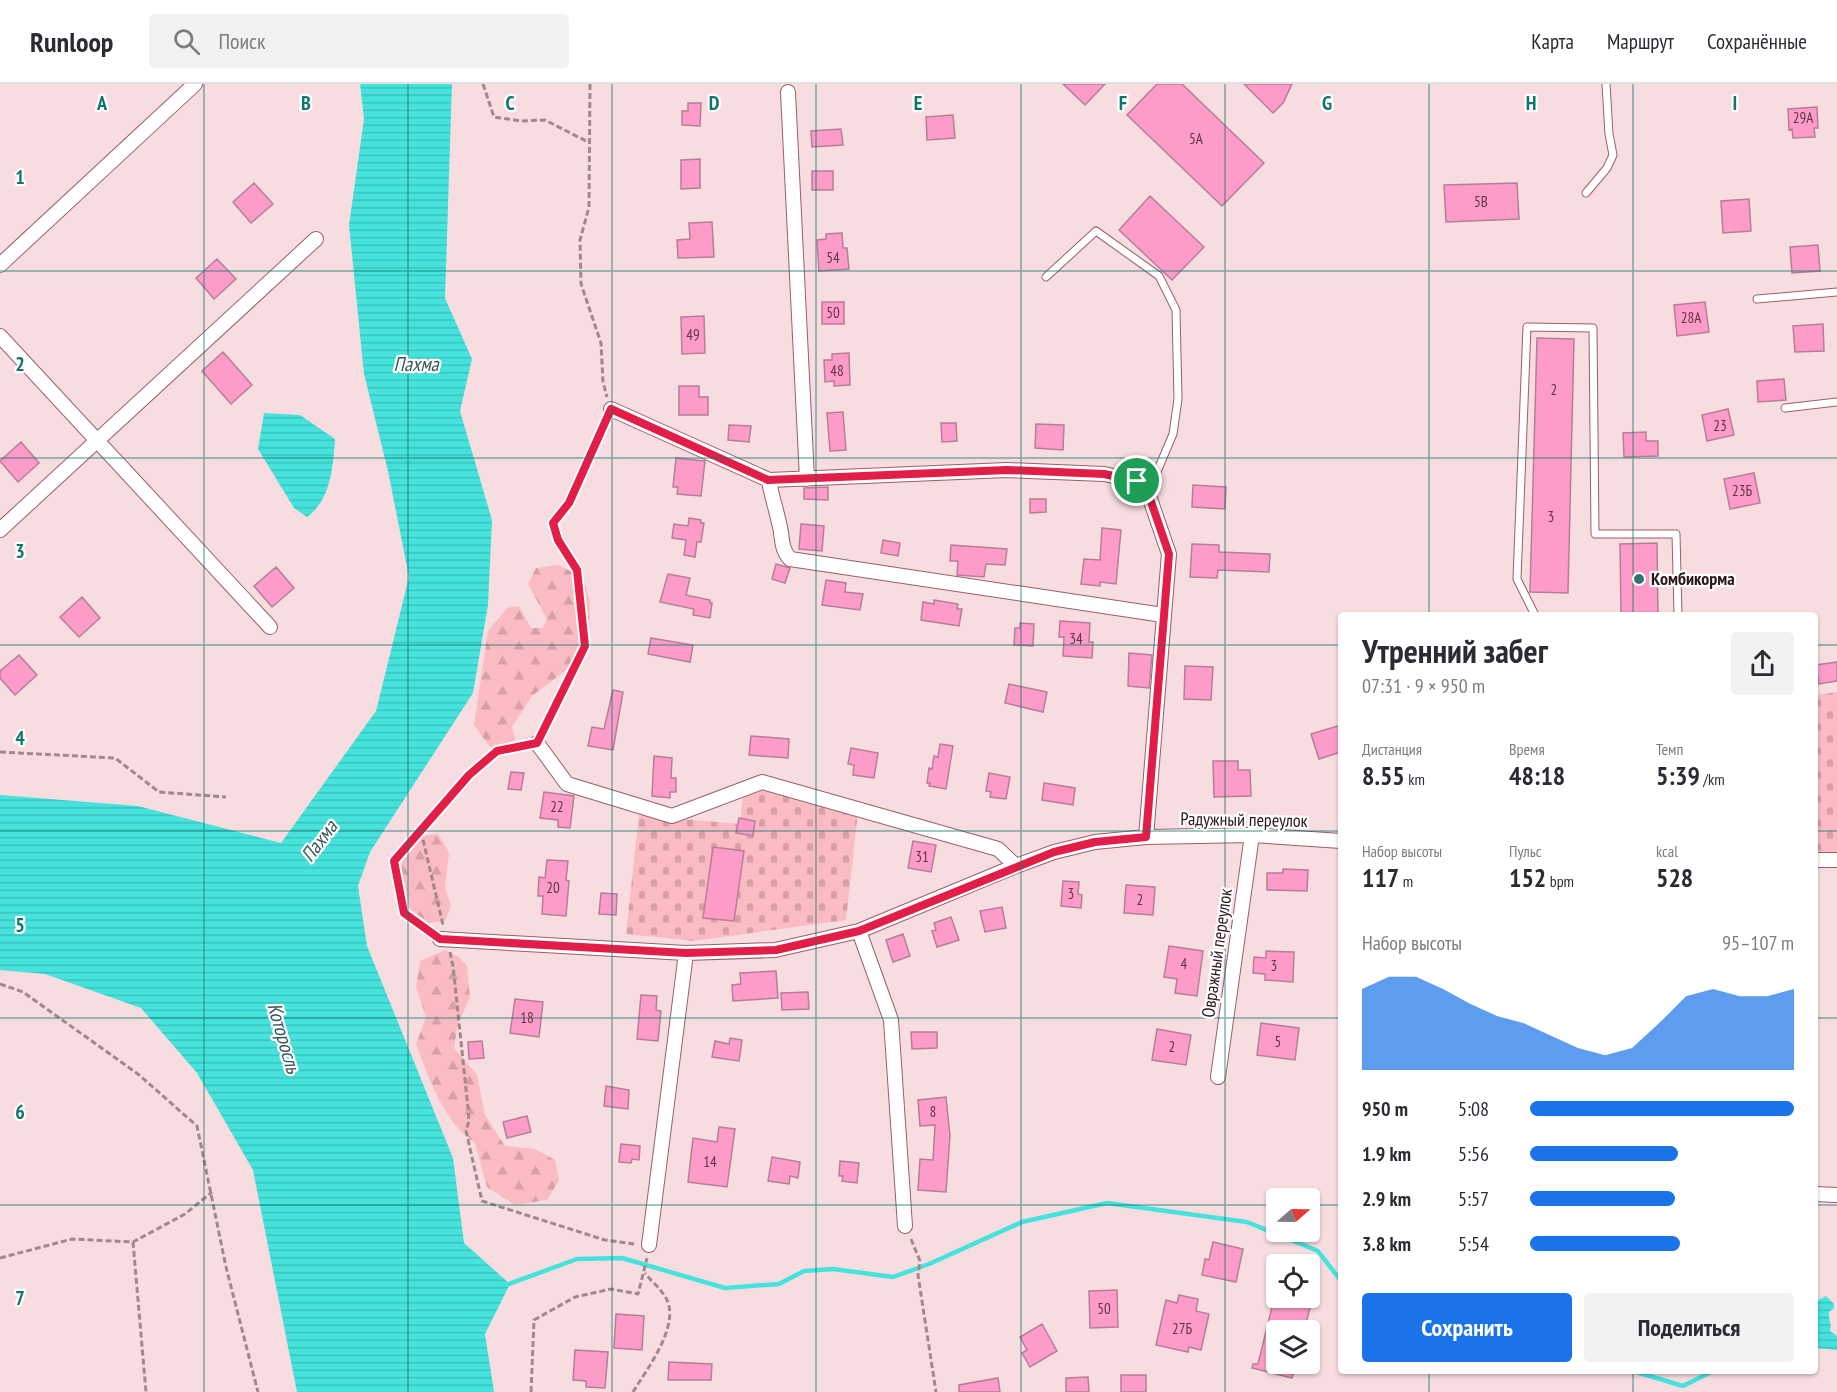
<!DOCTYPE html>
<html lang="ru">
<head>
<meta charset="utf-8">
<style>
  body { margin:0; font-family:"PT Sans Narrow",sans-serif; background:#f2f2f3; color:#2b2b33; height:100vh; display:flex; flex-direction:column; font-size:22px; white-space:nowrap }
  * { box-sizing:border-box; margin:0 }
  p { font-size:20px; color:#7c7c81 }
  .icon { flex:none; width:33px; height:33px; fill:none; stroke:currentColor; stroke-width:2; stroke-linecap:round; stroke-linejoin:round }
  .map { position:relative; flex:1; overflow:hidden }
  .details { position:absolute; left:1338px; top:528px; width:480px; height:762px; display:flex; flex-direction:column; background:#fff; border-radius:6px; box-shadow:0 2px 4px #0004 }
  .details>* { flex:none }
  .needle { width:39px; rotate:70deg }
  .controls { position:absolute; left:1266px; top:1104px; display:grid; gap:12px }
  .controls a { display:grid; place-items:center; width:54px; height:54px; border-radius:6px; background:#fff; box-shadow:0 2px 4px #0004; font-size:30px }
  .pin { position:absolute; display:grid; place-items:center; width:51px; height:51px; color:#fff; margin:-26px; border:3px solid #fff; border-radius:50%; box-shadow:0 2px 6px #0007 }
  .round { display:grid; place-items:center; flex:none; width:63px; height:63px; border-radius:6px; background:#f2f2f3 }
  .overview { display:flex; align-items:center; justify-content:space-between; height:102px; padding:0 24px }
  h1 { font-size:33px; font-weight:600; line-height:45px }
  .stats { display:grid; grid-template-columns:repeat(3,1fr); gap:9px; height:102px; padding:6px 24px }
  .stats div { display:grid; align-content:center }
  .stats b { font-size:26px; font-weight:600 }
  .stats small { font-size:16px; font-weight:400 }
  .stats p { font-size:16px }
  .chart { height:168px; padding:12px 24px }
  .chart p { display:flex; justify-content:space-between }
  .chart svg { width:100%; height:108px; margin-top:6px; fill:#1a73e8; opacity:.7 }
  .cta { display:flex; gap:12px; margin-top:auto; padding:12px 24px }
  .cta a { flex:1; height:69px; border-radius:6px; background:#1a73e8; color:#fff; font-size:24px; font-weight:600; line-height:69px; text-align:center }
  .cta a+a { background:#f2f2f3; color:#2b2b33 }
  ul { padding:0 24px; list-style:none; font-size:20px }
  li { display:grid; grid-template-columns:96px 72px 1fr; align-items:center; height:45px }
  li i { height:15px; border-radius:8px; background:#1a73e8 }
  header { display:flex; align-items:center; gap:36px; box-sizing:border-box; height:84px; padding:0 30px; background:#fff; border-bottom:2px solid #e1e1e2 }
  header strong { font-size:28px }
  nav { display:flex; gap:33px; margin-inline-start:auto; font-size:21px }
  .search { width:420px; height:54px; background:#f2f2f3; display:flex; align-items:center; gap:15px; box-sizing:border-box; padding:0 21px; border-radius:6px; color:#7c7c81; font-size:22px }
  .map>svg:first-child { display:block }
</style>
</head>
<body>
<header>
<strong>Runloop</strong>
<div class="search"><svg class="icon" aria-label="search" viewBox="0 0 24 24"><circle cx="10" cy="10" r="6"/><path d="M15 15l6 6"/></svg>Поиск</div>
<nav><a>Карта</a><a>Маршрут</a><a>Сохранённые</a></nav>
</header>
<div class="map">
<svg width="1837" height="1308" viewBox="0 0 1837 1308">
  <defs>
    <pattern id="forest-firs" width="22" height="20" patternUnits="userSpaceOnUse" patternTransform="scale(1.5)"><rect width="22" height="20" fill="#fbbbc2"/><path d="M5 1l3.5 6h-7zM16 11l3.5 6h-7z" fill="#d7a0a6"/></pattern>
    <pattern id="cemetery-stones" width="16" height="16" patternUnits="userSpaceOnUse" patternTransform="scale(1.5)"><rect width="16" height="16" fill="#fbbbc2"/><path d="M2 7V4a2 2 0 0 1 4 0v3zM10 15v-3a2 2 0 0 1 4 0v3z" fill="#d7a0a6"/></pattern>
    <pattern id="water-rules" width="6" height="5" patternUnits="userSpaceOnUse" patternTransform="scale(1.5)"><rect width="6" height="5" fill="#46e3dd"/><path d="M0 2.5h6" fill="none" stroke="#3dc2bd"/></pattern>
  </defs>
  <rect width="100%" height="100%" fill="#f8dde0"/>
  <path fill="url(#forest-firs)" d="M558,481L583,493L590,518L589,557L570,583L532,612L512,643L515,655L508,662L490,663L474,641L488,547L507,524L519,522L531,544H543L547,535L528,500L536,484Z
    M438,750L449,768L445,804L451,822L445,837L429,839L407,823L400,781L422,752Z
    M445,866L460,874L467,882L470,914L458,939L454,964L477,991L485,1031L505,1062L535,1065L555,1076L559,1096L547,1116L515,1121L487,1103L475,1059C442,1036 430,996 416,960L426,933L416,903L420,877Z"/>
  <path fill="url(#cemetery-stones)" d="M1837,608V770H1815V611Z
    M775,701L858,728L846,836L694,857L626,850L639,731L740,740L743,711Z"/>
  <path fill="url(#water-rules)" d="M360,0H452L445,214L472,275L460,327L492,436L488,521L473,609L370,768L358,802L367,862L453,1074L464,1159L510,1200L485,1250L494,1308H297L253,1086L197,989L141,924L45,890L0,886V711L138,722L281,759L376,627L409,493L388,387L364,290L349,141L364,35Z
    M264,329L300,331L335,355C333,383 331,416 307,433L294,424L258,365Z
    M1826,1212L1834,1220V1224L1829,1228C1828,1235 1832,1239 1830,1247L1837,1252V1266L1815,1264V1218Z"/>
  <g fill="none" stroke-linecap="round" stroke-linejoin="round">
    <path stroke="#46e3dd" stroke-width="4.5" d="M506,1201L577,1175L622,1174L725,1204L779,1200L804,1187L833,1185L893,1193L929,1180L1022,1138L1107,1119L1247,1138L1318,1167L1341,1197
      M1633,1287L1683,1302L1713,1287"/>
  </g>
  <path fill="#fd9bc9" stroke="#b67e97" stroke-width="1.5" d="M1063,0H1105L1085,21Z
    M1157,0H1182L1264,79L1222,122L1127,31Z
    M1244,0H1292L1283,19L1273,29Z
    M688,19H701L700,42L682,41V27H688Z
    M1817,23L1818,44H1814L1815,53L1793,54L1792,45L1789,46L1788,25Z
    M953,31L955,54L927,56L926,33Z
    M841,45L843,61L812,63L811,47Z
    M700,75V104L681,105V76Z
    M812,87H833V106H812Z
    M254,99L273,120L251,139L233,118Z
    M1517,99L1519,135L1446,138L1444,101Z
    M1150,112L1204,163L1172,196L1119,146Z
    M1749,115L1751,147L1723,149L1721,117Z
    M712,138L714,173L678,174L677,156L690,155L689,139Z
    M842,149L843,164H847L849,185L819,187L817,156L826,155V150Z
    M1818,161L1820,187L1792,189L1790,163Z
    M217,175L236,195L214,215L196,194Z
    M822,218H844V240H822Z
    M1705,218L1709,248L1677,252L1674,221Z
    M704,232L705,269L682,270L681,233Z
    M1823,240L1824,267L1795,268L1793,242Z
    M1537,254L1574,255L1568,509L1530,508Z
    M223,268L252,301L231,320L202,287Z
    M849,269L850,301L834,302V297L825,298L824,276H832V270Z
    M1784,295L1786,316L1758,318L1757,297Z
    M679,302H699V313H708V331H679Z
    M1728,325L1734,351L1707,357L1702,331Z
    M843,328L846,366L830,367L827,329Z
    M941,339H956L957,357L942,358Z
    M1036,340L1064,341L1063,366L1035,364Z
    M729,341L751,342L749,358L728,356Z
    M1646,348V357H1658V372L1624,373L1623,349Z
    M21,358L39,379L18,398L0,377Z
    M676,374L705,377L701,412L677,410L678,403H673Z
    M1754,389L1760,419L1730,425L1724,395Z
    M1193,401L1226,403L1225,425L1192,423Z
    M828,403V416L804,415V404Z
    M1030,415H1046V428L1030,429Z
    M689,434L701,436V439H704L701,458H697L695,473L684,471L686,456L672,454L674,440L688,442Z
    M801,440L824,442L822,467L799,465Z
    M1102,444L1121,446L1116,500L1100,498V502L1081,500L1084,475L1100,476Z
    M883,456L900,459L898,472L881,469Z
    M1657,459L1658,531H1621L1620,460Z
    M1192,460L1219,461V468L1270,470L1269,488L1218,486L1217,494L1190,493Z
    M951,461L1007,465L1005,481L986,480L984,493L957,491L958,477H950Z
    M776,480L790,484L785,499L772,495Z
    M276,483L294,504L272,523L254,502Z
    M668,490L690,494L686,511L710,516V519H712L710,534L693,531L694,525L660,518Z
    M826,496L846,499L845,508L863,510L860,526L822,521Z
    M82,513L100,534L79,553L60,533Z
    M934,516L958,520L957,525H962L959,542L921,536L923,518L934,520Z
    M1060,537L1090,539L1089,558H1093L1092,574L1063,572L1064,553H1059Z
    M1020,539L1034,540L1033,562L1014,561L1015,544H1020Z
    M651,554L693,561L690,578L648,570Z
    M1129,569L1152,571L1149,604L1128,602Z
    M19,571L37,591L15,611L0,594V587Z
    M1837,578V597L1819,600L1816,581Z
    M1185,582L1213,583L1211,616L1184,615Z
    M1009,600L1047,608L1043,628L1005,619Z
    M613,606L623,608L613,666L588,662L592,643L604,645Z
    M1341,641V668L1319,675L1311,650Z
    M751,652L789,655L788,674L749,671Z
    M940,660L953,662L946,705L929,702L930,699H927L929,684L932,685L934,672L938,673Z
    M851,664L878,669L874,694L853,691L854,681L848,680Z
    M654,672L672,674L671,694H676V708H670V714L652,712Z
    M1213,677H1238V686H1250L1251,712L1214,713Z
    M511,688L524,689L521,706L508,705Z
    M989,689L1010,693L1006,715L990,713L991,708L986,707Z
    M1044,699L1075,704L1073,721L1042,716Z
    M544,708L574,712L570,744L558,743V736L540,734Z
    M739,734L755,737L753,752L736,749Z
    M913,757L936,761L931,788L908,784Z
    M713,763L744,767L734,837L703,834Z
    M547,776L568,777L566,796L569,797L566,832L542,830L543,812H538L539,793L545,794Z
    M1283,785L1308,786L1307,807L1267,806V789H1283Z
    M1063,797L1079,798L1078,810L1082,811L1081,824L1061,822Z
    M1126,801L1155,803L1153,831L1124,829Z
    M601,809L617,810L616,831L599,830Z
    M1002,823L1006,844L985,848L980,827Z
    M951,833L959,856L937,863L932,847L936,846L934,839Z
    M903,850L910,872L893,878L886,856Z
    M1169,862L1203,867L1197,912L1175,909L1177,895L1164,893Z
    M1266,867L1294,868L1293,898L1265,896V890L1253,889L1254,873L1266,874Z
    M776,887L778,914L733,917L732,901L741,900L740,889Z
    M808,908L809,925L782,926L781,909Z
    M641,911L657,912L656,926L661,927L658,957L637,955Z
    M515,915L543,918L539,953L510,949Z
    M1261,939L1299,944L1295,976L1257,971Z
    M1157,945L1191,951L1186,981L1152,976Z
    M911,948H937V964L912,965Z
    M730,954L742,956L739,977L712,973L715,957L729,960Z
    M482,957L484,974L469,975L468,958Z
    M606,1002L629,1006L628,1025L604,1022Z
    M946,1013L950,1052L946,1108L918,1106L920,1075L933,1076L935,1041L920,1042L918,1016Z
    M527,1032L531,1048L507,1054L503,1038Z
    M719,1043L735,1045L727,1103L688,1098L693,1054L717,1058Z
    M621,1060L640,1062L639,1076L632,1075L631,1079L619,1078Z
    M772,1073L800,1078L798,1094L790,1092L789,1100L768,1097Z
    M840,1077L859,1079L857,1099L842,1097L843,1092H839Z
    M1213,1158L1243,1165L1236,1198L1202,1191L1205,1175L1209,1176Z
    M1117,1206L1118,1243L1090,1244L1089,1207Z
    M1179,1211L1198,1215L1196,1227L1209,1230L1201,1266L1189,1263L1188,1268L1156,1261L1166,1216L1177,1219Z
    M1274,1215L1310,1224L1304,1246H1276V1280H1296L1292,1294L1252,1284L1253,1280H1258Z
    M616,1230L644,1232L642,1266L614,1264Z
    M1042,1240L1057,1267L1030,1283L1022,1269L1027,1266L1020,1253Z
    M575,1266L608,1268L605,1304L586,1303V1297L573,1296Z
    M669,1278L712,1280L711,1296H668Z
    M1121,1291H1146V1308H1121Z
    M1088,1293L1089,1308H1066V1294Z
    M998,1294L1000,1308H959V1301Z"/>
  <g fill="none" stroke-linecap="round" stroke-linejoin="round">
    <g stroke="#995f66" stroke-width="9">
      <path id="lane" d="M1586,109L1607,84L1613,71L1609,50L1606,0
        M1046,193L1096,147L1159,192L1176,226L1178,315L1173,350L1148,409
        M1757,215L1837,208
        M1785,324L1837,318
        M1535,531L1517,495L1527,243L1593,244L1595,450H1676L1678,531"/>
    </g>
    <g stroke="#995f66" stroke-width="16">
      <path id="street" d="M788,8L807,395
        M0,181L195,0
        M0,252L270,543
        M611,325L769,396L1007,386L1104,390L1137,397L1148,409L1169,470L1146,753
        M769,396C771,411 776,424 779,439C783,452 780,464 790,475L1163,531
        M0,446L316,155
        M537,659L567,700L672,732L762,698L998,765L1016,782
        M1815,776H1837
        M859,847L891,936L905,1142
        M440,855L686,869L775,866L859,847L1016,782L1054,768L1095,758L1146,753L1252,751L1341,757
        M1218,993L1252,751
        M1815,1110L1837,1111
        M649,1161L686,869"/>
    </g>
    <path stroke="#a1888b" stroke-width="3" stroke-dasharray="6 3" stroke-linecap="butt" d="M483,0L494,33L521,37L545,36L590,59
      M590,0L589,123L580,156L581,200L601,259L603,298L607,313
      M543,648L585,562L577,486L558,456L553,439L569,419L605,336
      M0,668L115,674L159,708L226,713
      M421,747L443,841
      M429,847L404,829L394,777L469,691L497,667L525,662
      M450,868L453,882L468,1024L469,1037L466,1047L482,1117L605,1156L634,1160
      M0,900L23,908L138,990L197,1042L226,1183L258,1308
      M911,1155L920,1177L918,1191L936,1308
      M133,1158L146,1308
      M0,1174L72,1155L133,1158L185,1130L212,1108
      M531,1308L534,1236L575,1213L611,1205L638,1210L647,1174
      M633,1308C647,1285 681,1241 666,1214C661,1205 651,1197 645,1189"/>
    <use href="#lane" stroke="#fff" stroke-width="7"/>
    <use href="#street" stroke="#fff" stroke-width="14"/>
  </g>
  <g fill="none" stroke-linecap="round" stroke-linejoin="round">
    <g stroke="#fff" stroke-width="12">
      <path id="route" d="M611,325L768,396L1007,386L1104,390L1137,397L1148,409L1169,470L1146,753L1095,758L1054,768L859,847L776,866L686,869L440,855L404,829L394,777L469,691L497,667L537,659L585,562L577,486L558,456L553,439L569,419Z"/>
    </g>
    <use href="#route" stroke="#e11d48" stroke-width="8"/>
  </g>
  <path fill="none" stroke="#0f766e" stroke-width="1.5" stroke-opacity="0.55" d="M204,0V1308M408,0V1308M612,0V1308M816,0V1308M1021,0V1308M1225,0V1308M1429,0V531M1633,0V531M0,187H1837M0,374H1837M0,561H1341M1815,561H1837M0,747H1341M1815,747H1837M0,934H1341M1815,934H1837M0,1121H1276M1310,1121H1341M1815,1121H1837M1429,1287V1308M1633,1287V1308"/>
  <circle fill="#2c7673" stroke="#fff" stroke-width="2" cx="1639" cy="495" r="6"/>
  <g text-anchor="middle" stroke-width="4.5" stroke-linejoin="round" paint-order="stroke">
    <g font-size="15" fill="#603644">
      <text x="1803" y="39">29А</text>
      <text x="1196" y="60">5А</text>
      <text x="1481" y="123">5В</text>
      <text x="833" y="179">54</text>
      <text x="833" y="234">50</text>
      <text x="1691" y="239">28А</text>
      <text x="693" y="256">49</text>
      <text x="837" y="292">48</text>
      <text x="1554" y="311">2</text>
      <text x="1720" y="347">23</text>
      <text x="1742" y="412">23Б</text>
      <text x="1551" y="438">3</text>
      <text x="1076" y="560">34</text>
      <text x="557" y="728">22</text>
      <text x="922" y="778">31</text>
      <text x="553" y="809">20</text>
      <text x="1071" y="815">3</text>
      <text x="1140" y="821">2</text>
      <text x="1184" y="885">4</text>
      <text x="1274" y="887">3</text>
      <text x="527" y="939">18</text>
      <text x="1278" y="963">5</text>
      <text x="1172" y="968">2</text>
      <text x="933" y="1033">8</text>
      <text x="710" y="1083">14</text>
      <text x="1104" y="1230">50</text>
      <text x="1182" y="1250">27Б</text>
    </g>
    <g font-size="18" font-weight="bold" fill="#2c1518" stroke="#fff" text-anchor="start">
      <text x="1651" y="501">Комбикорма</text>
    </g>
    <g font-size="18" fill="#2c1518" stroke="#fff">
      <text transform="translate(1244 736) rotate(1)" y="6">Радужный переулок</text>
      <text transform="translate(1217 869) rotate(-82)" y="6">Овражный переулок</text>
    </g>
    <g font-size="20" font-style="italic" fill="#375856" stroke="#fff">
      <text x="416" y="287">Пахма</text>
      <text transform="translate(319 757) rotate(-53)" y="7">Пахма</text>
      <text transform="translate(284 954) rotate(74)" y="7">Которосль</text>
    </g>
  </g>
  <g font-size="20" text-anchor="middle" font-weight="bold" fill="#0f766e" stroke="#fff" stroke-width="4.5" stroke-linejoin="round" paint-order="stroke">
    <text x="102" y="26">A</text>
    <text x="306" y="26">B</text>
    <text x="510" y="26">C</text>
    <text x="714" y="26">D</text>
    <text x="918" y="26">E</text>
    <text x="1123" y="26">F</text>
    <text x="1327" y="26">G</text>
    <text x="1531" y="26">H</text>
    <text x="1735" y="26">I</text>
    <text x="20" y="100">1</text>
    <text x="20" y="287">2</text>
    <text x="20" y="474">3</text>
    <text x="20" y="661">4</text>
    <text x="20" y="848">5</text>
    <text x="20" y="1035">6</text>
    <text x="20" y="1221">7</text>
  </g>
</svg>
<div class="controls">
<a><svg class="needle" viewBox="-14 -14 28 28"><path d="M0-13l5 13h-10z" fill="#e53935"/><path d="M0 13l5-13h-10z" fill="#7c7c81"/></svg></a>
<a><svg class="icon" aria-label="locate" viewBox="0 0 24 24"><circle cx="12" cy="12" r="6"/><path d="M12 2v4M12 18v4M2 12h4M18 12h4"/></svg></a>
<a><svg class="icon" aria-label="layers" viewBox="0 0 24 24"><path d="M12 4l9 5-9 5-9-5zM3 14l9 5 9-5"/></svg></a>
</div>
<div class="pin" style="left:1137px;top:397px;background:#1e9e55"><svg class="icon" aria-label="arrive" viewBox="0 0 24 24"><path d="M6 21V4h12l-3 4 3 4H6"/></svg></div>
<section class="details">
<div class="overview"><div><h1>Утренний забег</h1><p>07:31 · 9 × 950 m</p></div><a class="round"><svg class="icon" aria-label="share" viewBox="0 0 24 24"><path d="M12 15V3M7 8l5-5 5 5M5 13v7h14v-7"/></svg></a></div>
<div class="stats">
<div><p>Дистанция</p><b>8.55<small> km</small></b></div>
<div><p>Время</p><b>48:18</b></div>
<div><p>Темп</p><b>5:39<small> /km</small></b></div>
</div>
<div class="stats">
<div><p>Набор высоты</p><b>117<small> m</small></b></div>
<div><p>Пульс</p><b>152<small> bpm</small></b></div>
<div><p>kcal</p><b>528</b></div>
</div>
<div class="chart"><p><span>Набор высоты</span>95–107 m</p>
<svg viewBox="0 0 160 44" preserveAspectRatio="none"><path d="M0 44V11L10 6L20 6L30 11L40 17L50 22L60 25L70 30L80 35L90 38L100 35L110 25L120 14L130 11L140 14L150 14L160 11V44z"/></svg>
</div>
<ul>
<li><b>950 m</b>5:08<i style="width:100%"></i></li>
<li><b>1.9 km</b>5:56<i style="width:56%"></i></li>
<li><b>2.9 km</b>5:57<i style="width:55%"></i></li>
<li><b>3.8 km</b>5:54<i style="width:57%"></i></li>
</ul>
<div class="cta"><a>Сохранить</a><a>Поделиться</a></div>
</section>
</div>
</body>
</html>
